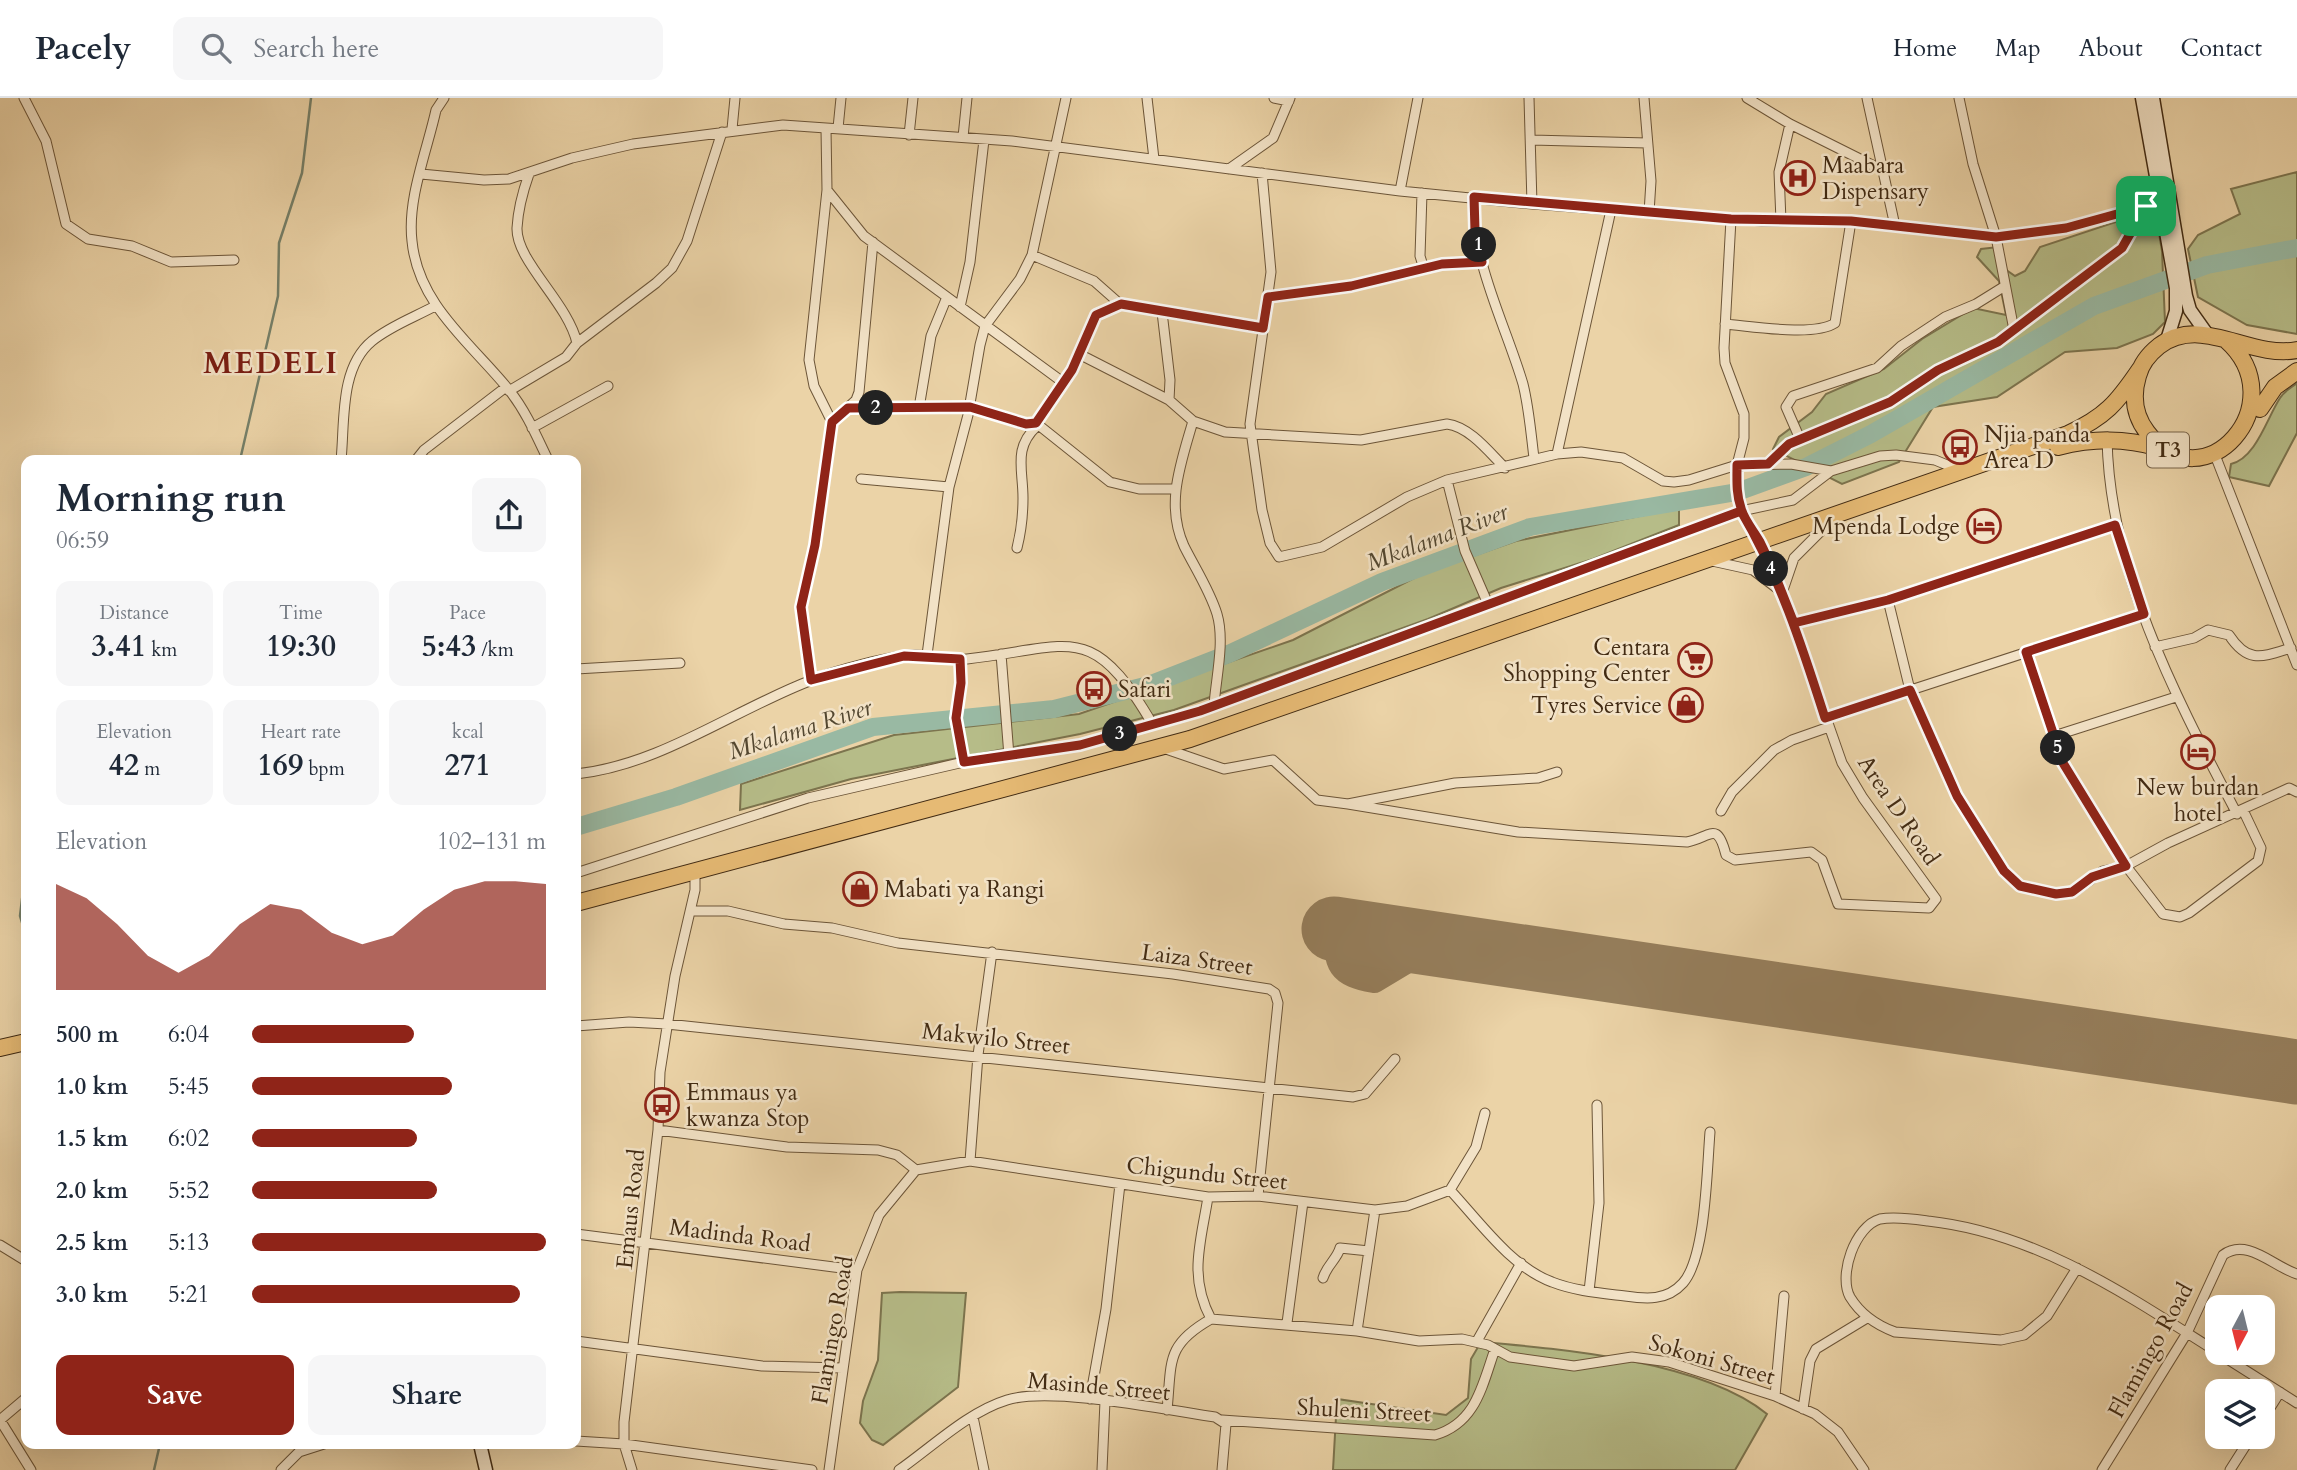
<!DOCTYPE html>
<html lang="en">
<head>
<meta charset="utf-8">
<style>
  body { margin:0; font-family:Cardo,serif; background:#f6f6f7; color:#1f2937; height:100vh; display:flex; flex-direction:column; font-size:26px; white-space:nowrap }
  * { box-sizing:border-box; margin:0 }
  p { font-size:23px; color:#747a83 }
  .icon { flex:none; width:38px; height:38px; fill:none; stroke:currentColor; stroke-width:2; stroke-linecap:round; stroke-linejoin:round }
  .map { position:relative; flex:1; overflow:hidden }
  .details { position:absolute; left:21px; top:357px; width:560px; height:994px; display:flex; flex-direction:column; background:#fff; border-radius:14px; box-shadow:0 7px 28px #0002 }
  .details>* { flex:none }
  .needle { width:46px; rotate:187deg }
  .fabs { position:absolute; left:2205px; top:1197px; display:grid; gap:14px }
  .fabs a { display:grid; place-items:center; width:70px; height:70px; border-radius:14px; background:#fff; box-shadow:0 7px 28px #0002; font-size:35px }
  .pin { position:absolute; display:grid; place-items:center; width:60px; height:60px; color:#fff; margin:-30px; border-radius:14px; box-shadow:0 4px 10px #0006 }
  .km { position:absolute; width:35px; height:35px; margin:-18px; border-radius:50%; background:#222; color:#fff; font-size:19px; line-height:35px; text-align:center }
  .round { display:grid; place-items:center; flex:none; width:74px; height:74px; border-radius:14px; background:#f6f6f7 }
  .summary { display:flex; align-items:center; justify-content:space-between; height:119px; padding:0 35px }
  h1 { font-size:38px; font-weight:700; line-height:52px }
  .metrics { display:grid; grid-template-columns:repeat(3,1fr); gap:10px; height:119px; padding:7px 35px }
  .metrics div { display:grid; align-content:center; border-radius:14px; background:#f6f6f7; text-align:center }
  .metrics b { font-size:30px; font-weight:700 }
  .metrics small { font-size:19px; font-weight:400 }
  .metrics p { font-size:19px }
  .chart { height:196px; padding:14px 35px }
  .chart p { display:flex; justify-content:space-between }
  .chart svg { width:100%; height:126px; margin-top:7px; fill:#8f2418; opacity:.7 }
  .action { display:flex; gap:14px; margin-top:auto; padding:14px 35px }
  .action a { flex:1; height:80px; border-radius:14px; background:#8f2418; color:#fff; font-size:28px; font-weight:700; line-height:80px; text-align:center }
  .action a+a { background:#f6f6f7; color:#1f2937 }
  ul { padding:0 35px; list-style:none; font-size:23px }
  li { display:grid; grid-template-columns:112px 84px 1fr; align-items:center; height:52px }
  li i { height:18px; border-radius:9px; background:#8f2418 }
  header { display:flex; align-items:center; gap:42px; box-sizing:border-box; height:98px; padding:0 35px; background:#fff; border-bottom:2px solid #e0e1e3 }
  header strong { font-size:33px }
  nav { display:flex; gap:38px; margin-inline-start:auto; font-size:24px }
  .search { width:490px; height:63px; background:#f6f6f7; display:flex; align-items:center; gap:18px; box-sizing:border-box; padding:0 24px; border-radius:14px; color:#747a83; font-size:26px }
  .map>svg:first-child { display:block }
</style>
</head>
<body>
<header>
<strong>Pacely</strong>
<div class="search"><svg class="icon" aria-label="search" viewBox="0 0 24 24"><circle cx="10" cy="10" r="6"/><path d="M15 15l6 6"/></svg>Search here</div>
<nav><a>Home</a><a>Map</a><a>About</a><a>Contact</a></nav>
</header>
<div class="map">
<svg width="2297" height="1372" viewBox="0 0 2297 1372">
  <rect width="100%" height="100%" fill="#ebd3a7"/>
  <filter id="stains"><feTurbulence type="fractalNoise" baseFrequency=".00286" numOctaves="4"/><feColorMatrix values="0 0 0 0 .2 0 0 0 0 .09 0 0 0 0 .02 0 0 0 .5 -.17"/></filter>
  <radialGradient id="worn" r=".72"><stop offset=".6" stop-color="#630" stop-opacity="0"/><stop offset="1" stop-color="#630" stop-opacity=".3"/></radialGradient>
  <path fill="#b6bc88" stroke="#7c744e" stroke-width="2" d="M2297,74V236L2247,227L2198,199L2188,151L2198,137L2240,116L2231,91Z
    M2155,111L2162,153L2165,224L2153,236L2117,250L2065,254L1997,299L1933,309L1899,364L1842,386L1773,351L1779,339L1812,314L1826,296L1884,271L1922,241L1973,210L2006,217L1999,183L1977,159L1981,151L1998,149L2002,169L2015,178L2025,173L2040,149Z
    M2297,285V335L2269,388L2229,379L2231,366C2256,360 2267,320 2280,300C2284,293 2291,290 2297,285Z
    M1679,410V427L1593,461L1501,490L1428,521L1174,612L1080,636L851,681L740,712L741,686L894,637L1079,616L1293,542L1424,475L1516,443Z
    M900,1194L966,1195L958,1289L883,1347L872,1342L860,1325L863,1303L878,1262L882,1195Z
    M1481,1244C1563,1251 1702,1263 1767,1316L1735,1372H1333L1337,1301L1446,1317L1468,1300L1471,1261Z"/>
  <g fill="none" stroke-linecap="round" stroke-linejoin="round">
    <path stroke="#768069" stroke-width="2.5" d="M240,362L278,198L279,145L302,75L311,0
      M26,768L20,818L26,838
      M154,1372L160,1346"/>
    <path stroke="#99b9a3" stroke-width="18" d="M576,729L676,699L873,629L1054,611L1149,587L1231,555L1382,484L1530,429L1737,394L1806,369L1871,336L2094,208L2207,167L2297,150"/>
    <path stroke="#967f5d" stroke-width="26" d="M1338,832C1335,867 1340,876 1374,882L1434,846"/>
    <path stroke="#967f5d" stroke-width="65" d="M1334,831L2297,974"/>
    <g stroke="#6c5538" stroke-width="11">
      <path id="street" d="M24,0L46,43L66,126L88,141L132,148L171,164L234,162
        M444,0L436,12C427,53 407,101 412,143C418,207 472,246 509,292C526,313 537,339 548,362
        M1147,0L1154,61
        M1274,0L1289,3
        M1529,0L1532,106
        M1644,0L1651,83L1649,115
        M1747,0L1790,26L1884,73
        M1867,0L1895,128
        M1959,0L1973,66L1996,139L2014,232
        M838,30L841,0
        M732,31L735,0
        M909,37L913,0
        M963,39L967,0
        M1532,42L1647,45
        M1229,71L1273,40L1290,0
        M1262,75L1271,174L1250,326L1262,412L1270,445L1279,459L1322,449L1407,399L1447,382L1557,356L1581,354L1623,360L1663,383L1674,384L1689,382L1737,367L1791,366L1831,373L1880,358L1896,357L1935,362L1959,372
        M421,76L484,82L509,81L572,60L633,46L783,27L1012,43L1400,93L1532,106L1762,123H1851L1996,139L2066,130L2161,105
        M827,92L864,138L1064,285
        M1400,93L1418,0
        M1422,95L1420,158L1424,171
        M1474,99C1471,163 1505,225 1523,286C1529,310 1531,336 1534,360
        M1781,123L1779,74L1790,26
        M1032,157L1094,183L1120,206L1263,230
        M1268,199L1351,188L1442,166L1482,164
        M960,209L970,164L984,42
        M1162,214L1170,282L1169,302
        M1725,226C1751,228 1814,239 1835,225L1851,123
        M577,245L656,185L672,170L687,143L722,34
        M1079,256L1169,302L1193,323L1225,334L1361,342L1447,326C1470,329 1489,354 1505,370
        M509,293L566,259L577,245C568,205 516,163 517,130C518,112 523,93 529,76
        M847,310L970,309L1026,326L1036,325L1072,272L1096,217L1120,206
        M919,310L931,238L947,199
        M1193,323C1181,365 1165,406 1184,448C1195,470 1210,493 1217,516C1225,543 1216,580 1214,607
        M832,324L856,302L859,294L873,144
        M1036,325L1110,384L1139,391H1174
        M532,330L608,288
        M1800,341L1786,309L1793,298L1877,270L1901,248L1945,219L1976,206L2005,188
        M2107,341C2110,476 2176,599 2237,716
        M1557,356L1611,112
        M2215,357L2297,567
        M341,362C345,325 339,270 372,243C390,228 415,219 435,208
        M416,362L424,352L506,289
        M1768,366L1789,346L1890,304L1938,272L1998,244L2122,151L2146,108
        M861,381L949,389
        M1447,382L1465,453L1488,506
        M1017,450C1021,434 1023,417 1023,400C1023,371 1013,350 1037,328
        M1712,463L1753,472L1778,491
        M1782,495L1794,460L1833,421
        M1888,502L1910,592L1957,698L2004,773L2020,787L2056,796L2072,795L2103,773L2126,768L2168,745L2289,690L2297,694
        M1794,525L1888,502L2115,427
        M2155,549L2194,540L2208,532L2229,537C2248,566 2262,559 2291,550
        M2026,554L2063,665L2126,768L2163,816L2180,819L2189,815L2258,763L2261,750L2243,712
        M1001,556L1009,658
        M927,557L949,389L968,317L980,247L985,228L1020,181L1032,157L1066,0
        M960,561L961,585L956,620L964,664
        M576,571L680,565
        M811,582L801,509L815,447L832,324L814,288L809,262L827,92L826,31
        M1825,620L2144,516
        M2054,638L2176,599
        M1163,650L1224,671L1273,662L1317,702L1348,706L1455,685L1538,680L1557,674
        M576,676C661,667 733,612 812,582C835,573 891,557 915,557C932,557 950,563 967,561C1073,549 1091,521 1153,627
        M1348,706L1518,734L1687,744C1711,739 1717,722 1726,757L1735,762L1811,754L1822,762L1838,806L1929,810L1936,801L1863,700L1842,665L1787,508L1760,445L1741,413L1737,394V367L1744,340V316L1725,265L1724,250L1731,121
        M1721,713L1732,694L1774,652L1792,642L1829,629
        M576,775L808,700L964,664L1080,647L1200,613L1741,413L1793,402L1831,373
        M691,813H728L784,826L832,830L898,845L1173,876L1269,891L1275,895L1278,905L1258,1098
        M576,928L629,924L667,926L1353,999L1365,996L1395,961
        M658,1032L787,1049L878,1052L897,1057L916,1072
        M970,1063L978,957L992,854
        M916,1072L970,1063L1208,1099L1258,1098L1375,1112L1407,1108L1450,1092L1476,1049L1485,1015
        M1450,1092C1479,1123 1511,1169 1552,1184C1575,1193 1600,1195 1625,1198C1646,1201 1667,1203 1683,1185C1706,1159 1707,1069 1710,1034
        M1208,1099C1201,1144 1188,1178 1211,1221
        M576,1136L857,1172
        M0,1147L26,1163
        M2077,1170L2047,1218L2024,1237L2001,1242L1895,1234C1876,1227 1861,1217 1850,1199C1838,1177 1855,1128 1880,1121C1895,1118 1914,1121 1928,1123C2037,1135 2127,1197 2217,1254
        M1323,1180C1327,1167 1337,1161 1340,1150L1369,1153
        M1589,1193L1599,1105L1597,1007
        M1211,1221L1357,1233L1419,1243L1462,1241L1488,1247L1510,1259L1574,1268L1632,1259L1669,1264L1775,1298L1815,1316L1838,1334L1864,1372
        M1287,1225L1303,1104
        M1357,1233L1375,1112
        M576,1243L762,1268L843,1270
        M1477,1243L1521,1165
        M2218,1255L2297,1305
        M1775,1298L1784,1198
        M26,1300L0,1322L31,1372
        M1090,1301L1106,1211L1120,1086
        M1803,1311L1810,1263L1816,1251L1867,1220
        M1167,1312C1172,1264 1165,1247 1211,1221
        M973,1319L984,1372
        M2263,1321L2280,1294
        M1222,1322L1435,1337C1476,1325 1482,1288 1495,1251
        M576,1343L624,1346L812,1372
        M281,1372L299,1354L324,1346
        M632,1372L624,1346V1324L658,1032L660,974L675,878L695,792V772
        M829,1372L857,1172L879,1117L916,1072
        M899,1372C932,1349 968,1314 1007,1302C1050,1288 1167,1312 1215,1319L1226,1326L1222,1372
        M1102,1372L1105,1303
        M2102,1372L2187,1235L2223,1157C2247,1139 2274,1169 2297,1176
        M2230,1372L2251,1339"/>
    </g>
    <g stroke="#422b13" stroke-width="15">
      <path id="secondary" d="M2142,0L2176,190V213L2167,242
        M2153,0L2186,198L2190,212L2207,236
        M480,1346L486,1372"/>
    </g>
    <g stroke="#422b13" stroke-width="18">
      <path id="highway" d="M2226,242C2297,305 2203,409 2147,334C2134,317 2132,298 2138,278C2141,266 2149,256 2159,248C2202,216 2249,261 2297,252
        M2260,311L2275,289L2297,273
        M2058,349C2094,340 2124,340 2160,350
        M576,805L1190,641L2068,336C2105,319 2117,305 2140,271
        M0,950L26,944"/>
    </g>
    <use href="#street" stroke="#f2e2c6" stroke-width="9"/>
    <use href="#secondary" stroke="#f2e2c6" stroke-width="12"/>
    <use href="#highway" stroke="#e6ba74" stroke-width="16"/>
  </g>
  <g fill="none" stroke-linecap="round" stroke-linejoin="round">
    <g stroke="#fff" stroke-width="14">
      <path id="route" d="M2146,108L2066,130L1996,139L1851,123L1731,121L1474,99L1475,132L1482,164L1442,166L1351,188L1268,199L1263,230L1121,206L1096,217L1072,272L1036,325L1026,326L970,309L848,310L832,324L815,447L801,509L811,582L904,558L960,561L961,585L956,620L964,664L1080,647L1200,613L1741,413C1779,477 1802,548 1825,620L1910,592L1957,698L2004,773L2020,788L2056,796L2072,794L2092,779L2126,768L2063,665L2026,554L2144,516L2115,427L1888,502L1794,525C1783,498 1773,470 1760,444C1754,433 1744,422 1741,410C1736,396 1737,382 1737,367L1768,366L1789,346L1890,304L1938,272L1998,244L2122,150L2146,108"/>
    </g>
    <use href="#route" stroke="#8f2418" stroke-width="9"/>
  </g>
  <defs>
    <g id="hospital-ring" transform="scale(1.75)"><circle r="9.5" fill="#f2e2c6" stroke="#8f2418" stroke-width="1.5"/><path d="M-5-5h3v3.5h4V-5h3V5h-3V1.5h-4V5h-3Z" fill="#8f2418"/></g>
    <g id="bus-ring" transform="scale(1.75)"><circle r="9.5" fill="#f2e2c6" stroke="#8f2418" stroke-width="1.5"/><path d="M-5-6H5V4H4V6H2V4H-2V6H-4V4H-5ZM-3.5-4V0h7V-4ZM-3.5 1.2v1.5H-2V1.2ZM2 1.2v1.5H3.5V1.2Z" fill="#8f2418"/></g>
    <g id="hotel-ring" transform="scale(1.75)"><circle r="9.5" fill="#f2e2c6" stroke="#8f2418" stroke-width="1.5"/><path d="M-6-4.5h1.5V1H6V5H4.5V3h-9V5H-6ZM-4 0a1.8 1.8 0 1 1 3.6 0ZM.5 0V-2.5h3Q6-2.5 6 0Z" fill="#8f2418"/></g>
    <g id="supermarket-ring" transform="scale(1.75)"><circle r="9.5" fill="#f2e2c6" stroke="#8f2418" stroke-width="1.5"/><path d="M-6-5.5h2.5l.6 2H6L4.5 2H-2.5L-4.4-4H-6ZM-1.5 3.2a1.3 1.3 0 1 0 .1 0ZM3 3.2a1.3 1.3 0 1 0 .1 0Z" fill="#8f2418"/></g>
    <g id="shop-ring" transform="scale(1.75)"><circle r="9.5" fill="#f2e2c6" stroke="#8f2418" stroke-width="1.5"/><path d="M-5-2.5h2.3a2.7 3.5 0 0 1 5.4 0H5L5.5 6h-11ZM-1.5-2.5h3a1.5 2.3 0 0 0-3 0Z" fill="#8f2418"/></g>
  </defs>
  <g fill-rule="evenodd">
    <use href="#hospital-ring" x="1798" y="80"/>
    <use href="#bus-ring" x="1960" y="349"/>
    <use href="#hotel-ring" x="1984" y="428"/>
    <use href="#supermarket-ring" x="1695" y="562"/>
    <use href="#bus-ring" x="1094" y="591"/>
    <use href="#shop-ring" x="1686" y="607"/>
    <use href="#hotel-ring" x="2198" y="654"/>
    <use href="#shop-ring" x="860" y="791"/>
    <use href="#bus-ring" x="662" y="1007"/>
  </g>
  <g text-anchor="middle" stroke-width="5" stroke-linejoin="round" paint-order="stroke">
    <rect fill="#f2e2c6" stroke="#776249" stroke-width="2" x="2147" y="334.5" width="42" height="35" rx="5"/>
    <g font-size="21" font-weight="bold" fill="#422b13">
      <text x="2168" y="359">T3</text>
    </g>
    <g font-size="23" fill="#422b13" stroke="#f2e2c6" text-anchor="start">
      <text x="1822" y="75">Maabara<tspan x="1822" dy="26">Dispensary</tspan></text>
      <text x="1984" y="344">Njia panda<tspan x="1984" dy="26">Area D</tspan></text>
      <text x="1960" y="436" text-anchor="end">Mpenda Lodge</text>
      <text x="1670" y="557" text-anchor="end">Centara<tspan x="1670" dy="26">Shopping Center</tspan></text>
      <text x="1118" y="599">Safari</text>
      <text x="1662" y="615" text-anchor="end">Tyres Service</text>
      <text x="2198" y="697" text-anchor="middle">New burdan<tspan x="2198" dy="26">hotel</tspan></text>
      <text x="884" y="799">Mabati ya Rangi</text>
      <text x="686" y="1002">Emmaus ya<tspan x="686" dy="26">kwanza Stop</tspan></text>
    </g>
    <g font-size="23" fill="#422b13" stroke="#f2e2c6">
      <text transform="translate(1899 712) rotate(56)" y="8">Area D Road</text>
      <text transform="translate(1197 861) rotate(8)" y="8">Laiza Street</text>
      <text transform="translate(996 940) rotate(6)" y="8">Makwilo Street</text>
      <text transform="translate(1207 1075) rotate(6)" y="8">Chigundu Street</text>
      <text transform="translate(630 1111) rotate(-84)" y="8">Emaus Road</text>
      <text transform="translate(740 1137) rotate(7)" y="8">Madinda Road</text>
      <text transform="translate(832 1232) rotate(-80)" y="8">Flamingo Road</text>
      <text transform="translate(2150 1252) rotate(-61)" y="8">Flamingo Road</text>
      <text transform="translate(1712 1261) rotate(16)" y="8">Sokoni Street</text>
      <text transform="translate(1099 1288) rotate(5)" y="8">Masinde Street</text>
      <text transform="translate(1364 1312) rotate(3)" y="8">Shuleni Street</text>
    </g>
    <g font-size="24" font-style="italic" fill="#534730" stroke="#f2e2c6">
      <text transform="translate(1437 439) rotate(-21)" y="8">Mkalama River</text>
      <text transform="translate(800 631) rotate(-18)" y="8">Mkalama River</text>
    </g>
    <g font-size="30" font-weight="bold" letter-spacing="2" fill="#7a1f14" stroke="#f2e2c6">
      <text x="271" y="275">MEDELI</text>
    </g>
  </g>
  <rect width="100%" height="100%" filter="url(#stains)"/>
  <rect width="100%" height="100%" fill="url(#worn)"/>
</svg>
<div class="fabs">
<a><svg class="needle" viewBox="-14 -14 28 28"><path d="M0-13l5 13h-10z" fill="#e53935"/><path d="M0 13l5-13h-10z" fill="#747a83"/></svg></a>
<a><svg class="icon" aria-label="layers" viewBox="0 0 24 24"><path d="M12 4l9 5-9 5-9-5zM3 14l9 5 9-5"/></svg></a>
</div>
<div class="pin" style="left:2146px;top:108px;background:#1e9e55"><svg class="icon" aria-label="arrive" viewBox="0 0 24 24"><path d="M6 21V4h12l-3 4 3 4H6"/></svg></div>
<b class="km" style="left:1479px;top:147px">1</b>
<b class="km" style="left:876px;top:310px">2</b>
<b class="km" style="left:1120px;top:636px">3</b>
<b class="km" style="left:1771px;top:471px">4</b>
<b class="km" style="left:2058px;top:650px">5</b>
<section class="details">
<div class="summary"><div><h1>Morning run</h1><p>06:59</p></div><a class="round"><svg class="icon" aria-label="share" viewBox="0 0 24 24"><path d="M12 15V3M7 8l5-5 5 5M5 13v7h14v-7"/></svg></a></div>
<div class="metrics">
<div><p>Distance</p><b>3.41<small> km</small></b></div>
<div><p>Time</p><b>19:30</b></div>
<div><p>Pace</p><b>5:43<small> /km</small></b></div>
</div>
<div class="metrics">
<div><p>Elevation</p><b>42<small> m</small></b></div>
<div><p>Heart rate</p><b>169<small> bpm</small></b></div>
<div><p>kcal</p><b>271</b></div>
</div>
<div class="chart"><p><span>Elevation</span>102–131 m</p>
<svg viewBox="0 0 160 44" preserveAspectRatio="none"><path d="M0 44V7L10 12L20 21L30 32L40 38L50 32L60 21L70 14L80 16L90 24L100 28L110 25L120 16L130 9L140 6L150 6L160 7V44z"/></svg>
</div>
<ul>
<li><b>500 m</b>6:04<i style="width:55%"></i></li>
<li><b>1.0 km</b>5:45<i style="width:68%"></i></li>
<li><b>1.5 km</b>6:02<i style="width:56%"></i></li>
<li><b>2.0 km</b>5:52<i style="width:63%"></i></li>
<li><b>2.5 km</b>5:13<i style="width:100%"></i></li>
<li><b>3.0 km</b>5:21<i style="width:91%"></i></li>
</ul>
<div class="action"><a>Save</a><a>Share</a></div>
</section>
</div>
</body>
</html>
